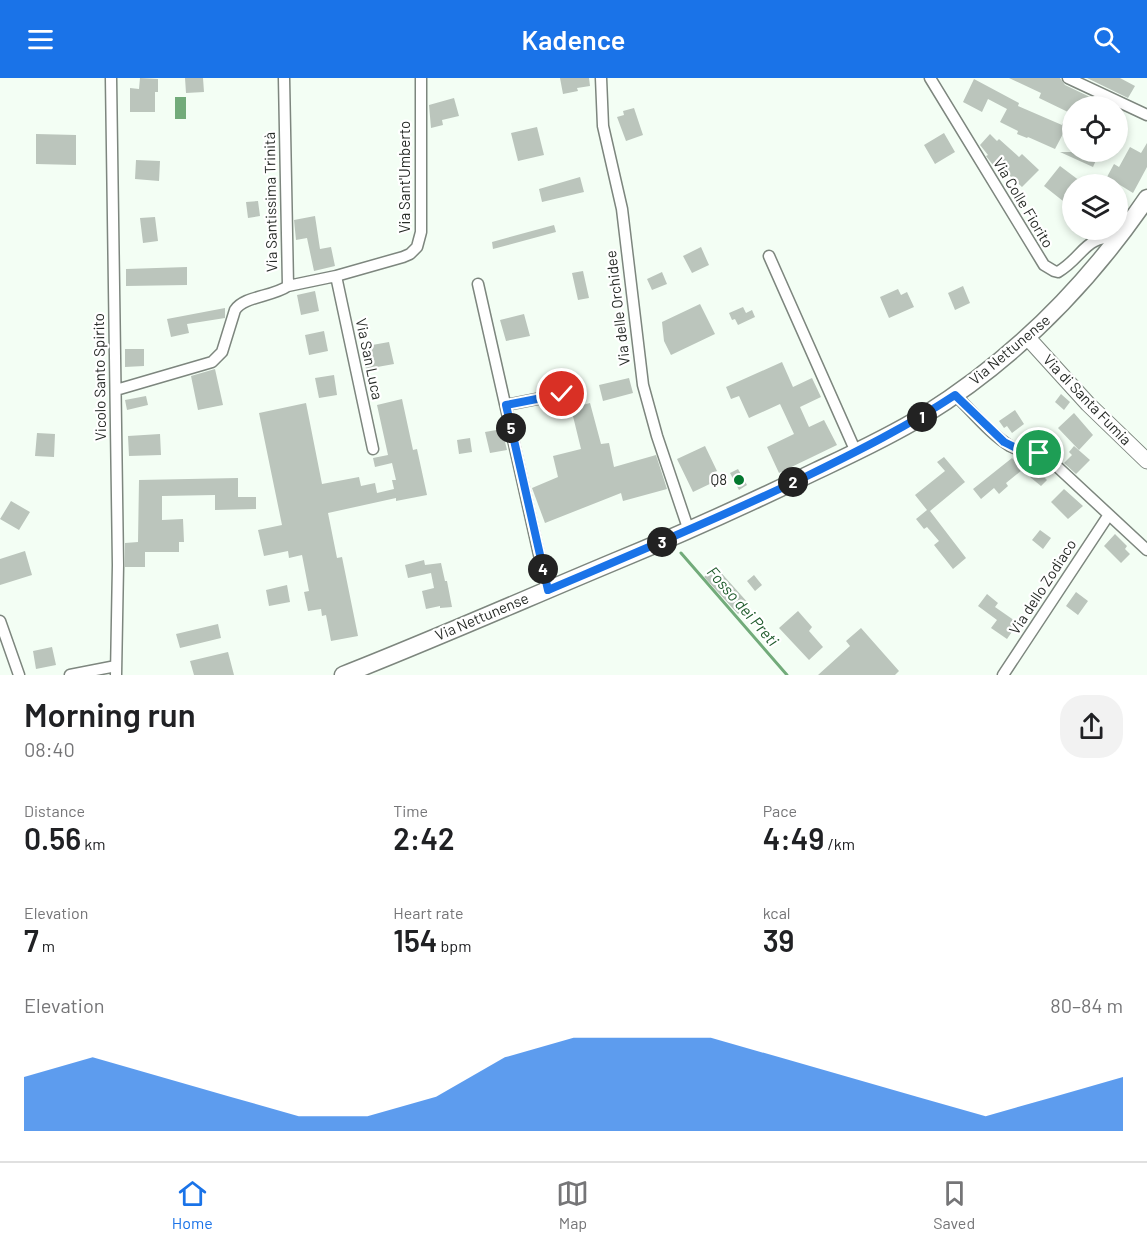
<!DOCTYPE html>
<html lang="en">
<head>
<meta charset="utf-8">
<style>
  body { margin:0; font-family:Barlow,sans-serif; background:#f2f2f2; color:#202124; height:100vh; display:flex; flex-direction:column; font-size:22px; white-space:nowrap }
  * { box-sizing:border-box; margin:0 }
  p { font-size:20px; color:#757577 }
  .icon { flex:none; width:33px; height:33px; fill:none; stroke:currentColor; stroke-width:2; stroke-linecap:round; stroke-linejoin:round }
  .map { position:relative; height:597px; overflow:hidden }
  .details { display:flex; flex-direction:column; background:#fff; flex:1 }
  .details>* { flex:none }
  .controls { position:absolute; left:1062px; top:18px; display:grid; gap:12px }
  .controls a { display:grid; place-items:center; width:66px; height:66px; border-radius:50%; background:#fff; box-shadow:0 3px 9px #0003; font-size:30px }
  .pin { position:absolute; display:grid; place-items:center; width:51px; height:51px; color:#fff; margin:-26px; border:3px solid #fff; border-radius:50%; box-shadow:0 2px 6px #0007 }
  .km { position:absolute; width:30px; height:30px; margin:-15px; border-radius:50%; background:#222; color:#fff; font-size:16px; line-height:30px; text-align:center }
  .round { display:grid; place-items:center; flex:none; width:63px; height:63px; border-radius:24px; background:#f2f2f2 }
  .headline { display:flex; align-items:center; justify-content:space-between; height:102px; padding:0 24px }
  h1 { font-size:33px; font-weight:600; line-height:45px }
  .stats { display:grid; grid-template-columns:repeat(3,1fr); gap:9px; height:102px; padding:6px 24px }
  .stats div { display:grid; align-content:center }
  .stats b { font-size:30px; font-weight:600 }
  .stats small { font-size:16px; font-weight:400 }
  .stats p { font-size:16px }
  .chart { height:168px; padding:12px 24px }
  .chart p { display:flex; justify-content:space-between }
  .chart svg { width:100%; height:108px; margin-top:6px; fill:#1a73e8; opacity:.7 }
  header { display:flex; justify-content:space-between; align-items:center; height:78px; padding:0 24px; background:#1a73e8; color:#fff; font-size:27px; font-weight:600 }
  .menu { display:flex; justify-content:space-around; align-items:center; height:84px; border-top:2px solid #e0e0e0; background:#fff; font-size:16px; color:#757577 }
  .menu a { display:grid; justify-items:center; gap:3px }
  .menu .current { color:#1a73e8 }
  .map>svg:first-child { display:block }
</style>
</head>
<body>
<header><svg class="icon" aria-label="menu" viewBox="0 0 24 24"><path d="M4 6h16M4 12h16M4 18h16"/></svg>Kadence<svg class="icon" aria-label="search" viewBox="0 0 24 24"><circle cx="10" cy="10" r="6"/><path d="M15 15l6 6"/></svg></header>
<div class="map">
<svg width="1147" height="597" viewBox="0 0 1147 597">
  <rect width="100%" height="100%" fill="#f3fef4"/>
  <path fill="#72ab7a" d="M175,19H186V41H175Z"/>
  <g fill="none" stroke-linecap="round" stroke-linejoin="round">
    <path stroke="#72ab7a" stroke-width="3" d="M681,475L787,597"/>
  </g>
  <path fill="#bbc5bc" d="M140,0L158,1V14H155V34H130V10L139,11Z
    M185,0H203L204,14L186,15Z
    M560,0H589L590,8L577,10L578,13L563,16Z
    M1009,0H1060L1065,7L1090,19L1086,28H1072V55L1065,52L1055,71L1028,59L1027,60L1017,56L1018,53L1000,44L1007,31L988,21L982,34L963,24L974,1L1019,25L1018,28L1062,47L1068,34L1039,20L1041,15Z
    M1087,0H1120L1135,8L1128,20Z
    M454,20L459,38L442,42L443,47L431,50L429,27Z
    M634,30L643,57L626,63L617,39L624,37L623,33Z
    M537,49L544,77L518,83L511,55Z
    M944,55L955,74L935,86L924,67Z
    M36,56L76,57V87L36,86Z
    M990,56L997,63L999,61L1019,79L1022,76L1039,92L1022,109L996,85L993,87L986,78L988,77L980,67Z
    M1147,65V89L1133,115L1107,99L1114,86L1119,89L1130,69L1141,75Z
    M1060,74H1084L1097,80L1093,89Z
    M136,82L160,83L159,103L135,101Z
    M1060,88L1084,106H1072V127L1065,121L1063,123L1044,108Z
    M580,99L584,114L542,124L539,111Z
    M258,123L260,138L248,140L246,124Z
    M315,138L320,171L331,169L335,188L314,193L307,160L296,162L294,142Z
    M155,139L158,163L143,165L140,140Z
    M554,147L556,154L493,171L492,164Z
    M701,169L709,187L692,195L683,178Z
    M187,189V207L126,208V191Z
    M583,193L589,220L578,222L572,195Z
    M662,194L667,206L652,212L647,201Z
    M963,208L970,225L955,232L948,215Z
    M898,211L901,217L907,214L914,229L889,240L880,219Z
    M315,213L319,233L301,237L297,217Z
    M700,226L715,256L671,277L664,263L662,244Z
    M743,229L746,235L752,232L755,239L738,247L735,241L732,242L729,235Z
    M225,230V240L187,246L189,255L171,259L167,241Z
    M524,236L530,258L506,263L500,242Z
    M324,253L328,273L309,277L305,257Z
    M389,264L394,286L366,291L361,269Z
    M125,271H144V288L125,289Z
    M782,284L793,309L812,300L821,319L800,329L809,349L824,342L837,367L779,395L767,369L794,356L780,326L749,340L739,318L731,321L726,309Z
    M215,291L223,327L198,332L191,298Z
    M334,297L337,317L319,320L315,300Z
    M629,300L633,315L603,323L599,307Z
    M1061,316L1070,324L1064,332L1055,324Z
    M146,318L148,327L127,332L125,322Z
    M402,321L413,372L417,371L427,417L396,423V420L328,435L337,480L342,479L358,558L331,563L326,537L322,538L321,531L308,533L304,514L309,513L302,477L289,480L288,473L264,478L258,452L282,447L259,335L306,325L322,406L359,399L361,408L375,405L377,415L394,411L392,402H396L392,385L375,389L373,380L388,377L377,327Z
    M590,325L601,366L609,365L614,389L656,377L667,411L623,423L621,415L545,445L532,410L558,399L553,378L581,371L571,330Z
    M1015,332L1024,346L1012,355L1007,348L1004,350L999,343Z
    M1074,335L1093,357L1079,372L1058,350Z
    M502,351L507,372L490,375L485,354Z
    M37,355L55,356L54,379L35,378Z
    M160,356L161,377L129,378L128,358Z
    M470,360L472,374L459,376L457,362Z
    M705,368L717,393L712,395L716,403L693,414L677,381Z
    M1074,368L1090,382L1076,396L1064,385L1072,377L1069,374Z
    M944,379L965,404L930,433L966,480L953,491L934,467L939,463L927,449L924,451L916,441L927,432L915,417L945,393L937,384Z
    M1012,380L1022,392L1006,405L1008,408L999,416L994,410L981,421L973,411Z
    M1042,386L1049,392L1043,398L1047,402L1041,408L1030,399Z
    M738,391L747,407L739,412L730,395Z
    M238,400V419H256V431L215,432V417L162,418V442L183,441L184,464H179V474H145V489H125V465L138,464L139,402Z
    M1064,411L1083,428L1068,441L1051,424Z
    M11,423L30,434L19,452L0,441Z
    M1040,452L1051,460L1043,471L1032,462Z
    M1115,456L1127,468L1125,471L1130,476L1121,485L1104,468Z
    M25,473L32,497L0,507V481Z
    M424,482L425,487L441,485L445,503H447L452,529L440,530V528L426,531L422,513L434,510L431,495L408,500L405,487Z
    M716,489L749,526L738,536L704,499Z
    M754,497L762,507L755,513L747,503Z
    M287,507L290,524L269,528L266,512Z
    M1076,514L1088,523L1078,537L1066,528Z
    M987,516L998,525L995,529L1018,545L1007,561L991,550L997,542L978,528Z
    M798,533L812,549L809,553L823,569L809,582L779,550Z
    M218,546L221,560L180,570L176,556Z
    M861,550L899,593L895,597H818L850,568L846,563Z
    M52,569L56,587L36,591L33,573Z
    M228,574L234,597H194L190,583Z"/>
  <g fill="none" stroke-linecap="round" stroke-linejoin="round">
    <g stroke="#7d867e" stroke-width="13">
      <path id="street" d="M111,0L118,487L116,597
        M601,0L603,48L622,131L643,307L657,358L689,453
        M930,0L1044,187L1054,193L1058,194C1084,179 1084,156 1120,160
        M1068,0L1147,37
        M769,178L856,374
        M336,198L373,371
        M478,206L547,512
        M288,208L336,198L403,179L410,176L417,169L421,154V0
        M116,312L212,284L222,274L235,232C244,218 272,219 288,208L284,0
        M955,317C971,332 991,357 1010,368C1023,375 1037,373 1050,382L1147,472
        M506,327L562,316
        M0,543L19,597
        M70,597L116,588
        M1003,597L1108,438"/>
    </g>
    <g stroke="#7d867e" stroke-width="17">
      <path id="secondary" d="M1028,260L1088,326L1147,383"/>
    </g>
    <g stroke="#7d867e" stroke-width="19">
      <path id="primary" d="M343,597C435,561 525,521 616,483C684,455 750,425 816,393C852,376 889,359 923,338C1013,282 1087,208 1147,120"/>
    </g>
    <use href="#street" stroke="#fff" stroke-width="10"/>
    <use href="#secondary" stroke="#fff" stroke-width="15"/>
    <use href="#primary" stroke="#fff" stroke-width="16"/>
  </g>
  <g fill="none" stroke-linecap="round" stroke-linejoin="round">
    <g stroke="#fff" stroke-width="12">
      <path id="route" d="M562,316L506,327L548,512C635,475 722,439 807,398C858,373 908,348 955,317L1004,364L1018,371L1039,375"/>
    </g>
    <use href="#route" stroke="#1a73e8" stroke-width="8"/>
  </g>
  <circle fill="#03782e" stroke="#fff" stroke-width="2" cx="739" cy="402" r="6"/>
  <g text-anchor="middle" stroke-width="4.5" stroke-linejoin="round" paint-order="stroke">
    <g font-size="15" fill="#272b27" stroke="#fff">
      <text transform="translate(405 99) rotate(-90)" y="5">Via Sant'Umberto</text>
      <text transform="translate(271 124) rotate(-91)" y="5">Via Santissima Trinità</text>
      <text transform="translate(1023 125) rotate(59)" y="5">Via Colle Fiorito</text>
      <text transform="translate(618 230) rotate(-97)" y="5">Via delle Orchidee</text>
      <text transform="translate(1010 272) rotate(-40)" y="5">Via Nettunense</text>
      <text transform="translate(369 281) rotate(78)" y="5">Via San Luca</text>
      <text transform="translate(100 299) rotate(-91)" y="5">Vicolo Santo Spirito</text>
      <text transform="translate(1087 322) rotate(46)" y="5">Via di Santa Fumia</text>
      <text transform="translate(1043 509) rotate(-57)" y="5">Via dello Zodiaco</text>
      <text transform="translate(482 539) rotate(-23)" y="5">Via Nettunense</text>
    </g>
    <g font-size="15" fill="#272b27" stroke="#fff" text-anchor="end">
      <text x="727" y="407">Q8</text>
    </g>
    <g font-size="16" font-style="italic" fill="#1e5a2b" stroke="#fff">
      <text transform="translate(743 528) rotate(49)" y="6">Fosso dei Preti</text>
    </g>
  </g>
</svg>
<div class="controls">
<a><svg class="icon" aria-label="locate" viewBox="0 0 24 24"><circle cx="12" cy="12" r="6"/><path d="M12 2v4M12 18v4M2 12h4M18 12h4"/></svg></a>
<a><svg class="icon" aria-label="layers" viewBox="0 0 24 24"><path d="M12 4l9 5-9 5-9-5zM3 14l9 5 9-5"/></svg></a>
</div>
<div class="pin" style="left:1039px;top:375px;background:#1e9e55"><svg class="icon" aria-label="arrive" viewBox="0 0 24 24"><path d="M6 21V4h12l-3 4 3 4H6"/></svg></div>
<div class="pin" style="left:562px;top:316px;background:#d93025"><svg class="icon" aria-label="check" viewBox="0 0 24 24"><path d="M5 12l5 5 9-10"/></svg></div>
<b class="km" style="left:922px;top:339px">1</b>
<b class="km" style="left:793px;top:404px">2</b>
<b class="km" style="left:662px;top:464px">3</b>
<b class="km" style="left:543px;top:491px">4</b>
<b class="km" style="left:511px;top:350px">5</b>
</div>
<section class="details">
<div class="headline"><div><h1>Morning run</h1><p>08:40</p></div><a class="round"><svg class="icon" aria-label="share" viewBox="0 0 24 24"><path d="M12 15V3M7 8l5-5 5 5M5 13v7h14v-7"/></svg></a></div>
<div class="stats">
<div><p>Distance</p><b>0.56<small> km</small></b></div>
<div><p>Time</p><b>2:42</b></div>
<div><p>Pace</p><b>4:49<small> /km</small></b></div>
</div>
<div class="stats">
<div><p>Elevation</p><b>7<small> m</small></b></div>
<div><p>Heart rate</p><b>154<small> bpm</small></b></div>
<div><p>kcal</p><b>39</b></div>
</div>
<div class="chart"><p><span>Elevation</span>80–84 m</p>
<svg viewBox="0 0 160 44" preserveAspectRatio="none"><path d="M0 44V22L10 14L20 22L30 30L40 38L50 38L60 30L70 14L80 6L90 6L100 6L110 14L120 22L130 30L140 38L150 30L160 22V44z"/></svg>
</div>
</section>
<nav class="menu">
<a class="current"><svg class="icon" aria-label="home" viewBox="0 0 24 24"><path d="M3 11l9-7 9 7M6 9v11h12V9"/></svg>Home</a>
<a><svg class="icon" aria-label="map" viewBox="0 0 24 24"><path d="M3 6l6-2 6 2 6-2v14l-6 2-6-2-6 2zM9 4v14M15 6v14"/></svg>Map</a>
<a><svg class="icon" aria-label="saved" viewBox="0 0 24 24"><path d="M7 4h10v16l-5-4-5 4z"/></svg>Saved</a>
</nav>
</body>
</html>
